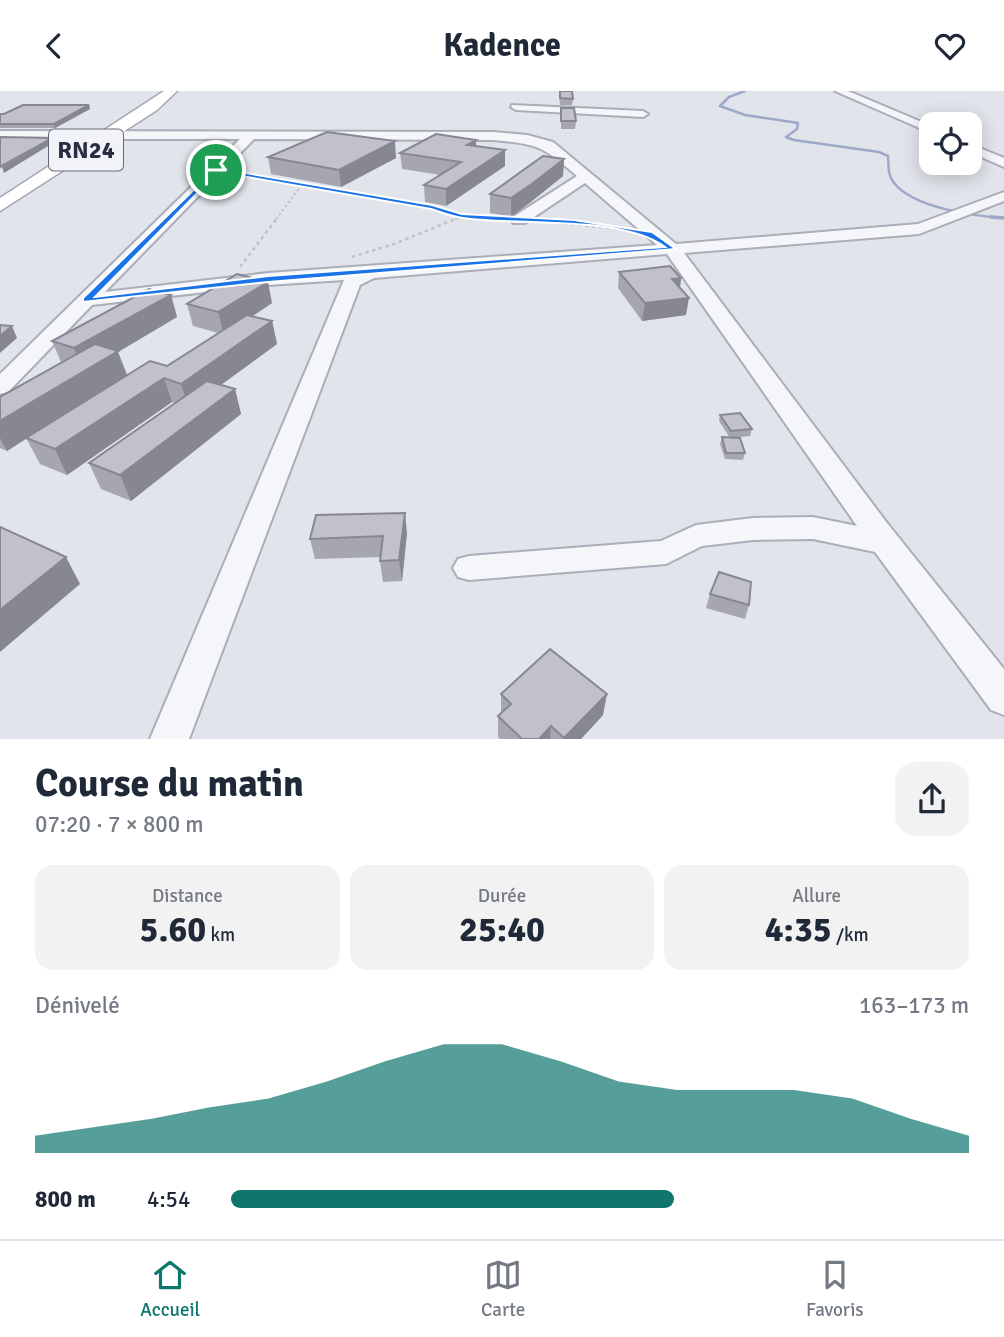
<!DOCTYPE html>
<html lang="fr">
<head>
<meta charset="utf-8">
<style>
  body { margin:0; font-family:Signika,sans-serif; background:#f2f2f3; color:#1f2937; height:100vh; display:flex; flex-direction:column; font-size:26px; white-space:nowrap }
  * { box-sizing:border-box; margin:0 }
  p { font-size:23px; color:#747a83 }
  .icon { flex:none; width:38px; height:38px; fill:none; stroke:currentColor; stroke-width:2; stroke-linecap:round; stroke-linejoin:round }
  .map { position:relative; height:648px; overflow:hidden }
  .drawer { display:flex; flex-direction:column; background:#fff; flex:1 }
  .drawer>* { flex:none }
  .fabs { position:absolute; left:919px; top:21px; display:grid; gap:14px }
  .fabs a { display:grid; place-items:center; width:63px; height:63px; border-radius:14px; background:#fff; box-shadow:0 4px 18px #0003; font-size:35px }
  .pin { position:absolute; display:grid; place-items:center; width:60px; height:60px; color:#fff; margin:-30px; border:4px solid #fff; border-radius:50%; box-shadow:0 2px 7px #0007 }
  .round { display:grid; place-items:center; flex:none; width:74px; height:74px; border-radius:21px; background:#f2f2f3 }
  .head { display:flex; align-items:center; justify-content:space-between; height:119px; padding:0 35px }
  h1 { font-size:38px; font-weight:800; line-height:52px }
  .stats { display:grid; grid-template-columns:repeat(3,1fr); gap:10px; height:119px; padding:7px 35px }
  .stats div { display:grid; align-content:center; border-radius:18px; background:#f2f2f3; text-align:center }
  .stats b { font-size:35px; font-weight:800 }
  .stats small { font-size:19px; font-weight:400 }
  .stats p { font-size:19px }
  .chart { height:196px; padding:14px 35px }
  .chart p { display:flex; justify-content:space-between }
  .chart svg { width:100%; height:126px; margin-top:7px; fill:#0f766e; opacity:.7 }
  ul { padding:0 35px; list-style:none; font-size:23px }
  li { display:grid; grid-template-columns:112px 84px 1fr; align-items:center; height:52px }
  li i { height:18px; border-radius:9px; background:#0f766e }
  header { display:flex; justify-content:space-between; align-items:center; height:91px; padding:0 35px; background:#fff; font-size:32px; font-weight:800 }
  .tab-bar { display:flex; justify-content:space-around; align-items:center; height:98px; border-top:2px solid #e0e1e3; background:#fff; font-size:19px; color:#747a83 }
  .tab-bar a { display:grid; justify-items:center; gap:4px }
  .tab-bar .current { color:#0f766e }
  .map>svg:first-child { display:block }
</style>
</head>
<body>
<header><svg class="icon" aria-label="back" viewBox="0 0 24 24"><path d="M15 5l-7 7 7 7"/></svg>Kadence<svg class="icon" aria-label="heart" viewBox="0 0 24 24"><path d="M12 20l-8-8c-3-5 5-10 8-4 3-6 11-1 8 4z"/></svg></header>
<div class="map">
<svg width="1004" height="648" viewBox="0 0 1004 648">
  <rect width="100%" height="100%" fill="#e2e4eb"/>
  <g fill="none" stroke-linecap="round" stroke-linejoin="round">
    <path stroke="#9ea9ca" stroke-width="2.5" d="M745,0L729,6L720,15L745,24L798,32L797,38L786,46L794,49L879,61L888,65C889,75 887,83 894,92C914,117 974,125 1004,127"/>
    <path stroke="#9ea9ca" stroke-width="3.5" d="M991,126L1004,127"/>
    <g stroke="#abadb9" stroke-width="4">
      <path id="minor" d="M835,0H848L931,35V42Z
        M512,14L643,20L648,23L643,26L516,19L511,16Z
        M0,40L493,41L527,44L553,51L676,153L918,133L1004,101V110L919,143L684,162L887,432L1004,578V624L991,619L875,461L813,448L753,449L702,455L666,473L469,489L458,486L453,477L458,468L469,465L661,450L696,434L753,427L813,426L857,435L667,163L374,187L360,194L189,648H150L344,189L268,194L92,214L8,301L0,303V283L240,48H0ZM254,48L493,49C538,53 543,55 577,85L513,126V132H525L585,92L657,154L268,182L105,201Z
        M970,53L1004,67V76L970,61Z"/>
    </g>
    <g stroke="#a2a5b6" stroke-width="3">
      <path id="major" d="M164,0H177L157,19L0,120V107Z"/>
    </g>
    <path stroke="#c0c2ca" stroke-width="2" stroke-dasharray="2.5 2.5" stroke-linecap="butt" d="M232,82L432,116L462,125L500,128
      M276,128L302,94
      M455,128L462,125"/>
    <path stroke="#c0c2ca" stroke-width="2.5" stroke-dasharray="3.5 3.5" stroke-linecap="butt" d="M476,126L504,128
      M543,130L626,139
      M352,166L397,152L460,126
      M240,176L278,126"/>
    <use href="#minor" fill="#f5f6f9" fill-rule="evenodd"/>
    <use href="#major" fill="#fff" fill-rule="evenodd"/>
  </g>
  <path fill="#a5a6b0" d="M559,0L573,8L572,14H560Z
    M89,14L90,18L55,37H0V23Z
    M561,17L576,30L575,38H561Z
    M476,55L505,59V75L446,115L425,111L424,94L441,84L402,78L400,62Z
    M268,66L396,67L341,96L271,83Z
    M564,68L563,85L532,110L511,126L490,122V103Z
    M619,181L681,187L680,197L686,224L642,230L618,197Z
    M171,204L177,226L118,261L127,284L167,275L218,242L193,235L187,213L272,212L253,225L272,230L277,253L221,294L235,298L241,323L131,410L101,398L89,372L175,312L172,311L67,384L40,373L26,347L7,360L0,357V306L61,271L52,250Z
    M720,324L752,338L750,345L731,347L745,362L743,369L725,368L720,353L722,346L730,347L719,330Z
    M407,442L402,490L383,491L380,470V466L315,468L310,448Z
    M710,503L749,514L745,528L706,517Z
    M501,603L603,624L581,648H500L498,646V625L501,623Z"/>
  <path fill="#868790" d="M89,14L90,18L55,37L54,33Z
    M52,47L53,52L4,82L2,76Z
    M476,49V64L467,54Z
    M395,50L396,67L341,96L339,79Z
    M505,59V75L446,115V98Z
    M564,68L563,85L532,110L511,126V107Z
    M681,187L679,204L672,188Z
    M268,191L272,212L224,244L218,221Z
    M171,204L177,226L118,261L127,284L7,360L0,347V330L84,280L74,257Z
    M689,207L686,224L642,230L645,212Z
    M272,230L277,253L189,317L181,293Z
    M12,235L17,247L0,262V245Z
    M164,287L172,311L67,384L55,358Z
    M235,298L241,323L131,410L120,384Z
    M405,422L407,442L402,490L399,469Z
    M66,466L80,493L0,561V519Z
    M607,603L603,624L581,648H564Z
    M551,635L550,648H539Z"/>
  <path fill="#c0c1cd" stroke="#868790" stroke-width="2" d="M560,0H572L573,8L560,7Z
    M23,14H89L54,33H0V23H4Z
    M561,17H574L576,30H561Z
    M327,41L395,50L339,79L268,66Z
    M436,43L476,49L467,54L505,59L446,98L424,94L461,71L400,62Z
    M0,46L52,47L0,76Z
    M543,65L564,68L533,92L511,107L490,103Z
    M670,175L681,187L672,188L689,207L645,212L619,181Z
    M237,183L268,191L218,221L187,213Z
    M149,198L171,204L74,257L52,250Z
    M247,224L272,230L181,293L164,287L55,358L26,347L150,270L167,275Z
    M0,234L12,235L0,245Z
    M95,253L118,260L0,330V306Z
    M207,290L235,298L120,384L89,372Z
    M740,322L752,338L731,340L720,324Z
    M722,346L740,347L745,362H726Z
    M405,422L399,469L380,470L383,445L310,448L316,424Z
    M0,436L66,466L0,519Z
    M719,481L751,491L749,514L710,503Z
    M550,558L607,603L564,647L551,635L539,648H522L498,625L511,613L501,603Z"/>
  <path fill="#1a73e8" stroke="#fff" stroke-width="2" fill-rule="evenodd" d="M216,77L432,114L462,123L574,129L652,141L676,158L268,191L83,211V207ZM218,81L431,118C441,121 452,126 463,127C517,135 622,124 665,156L268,185L95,206Z"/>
  <g text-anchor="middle" stroke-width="5" stroke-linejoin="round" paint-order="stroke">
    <rect fill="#f2f3f8" stroke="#666879" stroke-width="2" x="49" y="38.5" width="74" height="41" rx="5"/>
    <g font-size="24" font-weight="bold" fill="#2a2d43">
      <text x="86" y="67">RN24</text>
    </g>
  </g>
</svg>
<div class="fabs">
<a><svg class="icon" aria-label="locate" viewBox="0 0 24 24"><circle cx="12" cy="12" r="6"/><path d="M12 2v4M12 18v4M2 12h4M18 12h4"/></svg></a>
</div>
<div class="pin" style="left:216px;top:79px;background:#1e9e55"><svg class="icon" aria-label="arrive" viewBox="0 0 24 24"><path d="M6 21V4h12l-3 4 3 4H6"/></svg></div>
</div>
<section class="drawer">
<div class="head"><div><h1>Course du matin</h1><p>07:20 · 7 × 800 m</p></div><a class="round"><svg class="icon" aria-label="share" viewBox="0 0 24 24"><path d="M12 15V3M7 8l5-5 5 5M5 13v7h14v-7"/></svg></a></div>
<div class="stats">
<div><p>Distance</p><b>5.60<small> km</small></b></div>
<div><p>Durée</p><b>25:40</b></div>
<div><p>Allure</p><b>4:35<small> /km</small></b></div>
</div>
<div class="chart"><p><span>Dénivelé</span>163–173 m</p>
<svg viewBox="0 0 160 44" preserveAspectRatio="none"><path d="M0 44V38L10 35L20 32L30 28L40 25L50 19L60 12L70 6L80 6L90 12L100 19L110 22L120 22L130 22L140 25L150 32L160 38V44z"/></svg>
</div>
<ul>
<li><b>800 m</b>4:54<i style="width:60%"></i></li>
</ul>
</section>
<nav class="tab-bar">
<a class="current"><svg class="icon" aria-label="home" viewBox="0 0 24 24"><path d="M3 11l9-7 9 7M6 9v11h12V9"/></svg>Accueil</a>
<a><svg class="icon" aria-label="map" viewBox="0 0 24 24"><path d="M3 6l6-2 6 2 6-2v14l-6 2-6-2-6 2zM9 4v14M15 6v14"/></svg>Carte</a>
<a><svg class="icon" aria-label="saved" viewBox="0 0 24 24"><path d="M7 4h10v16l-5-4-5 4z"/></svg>Favoris</a>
</nav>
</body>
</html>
